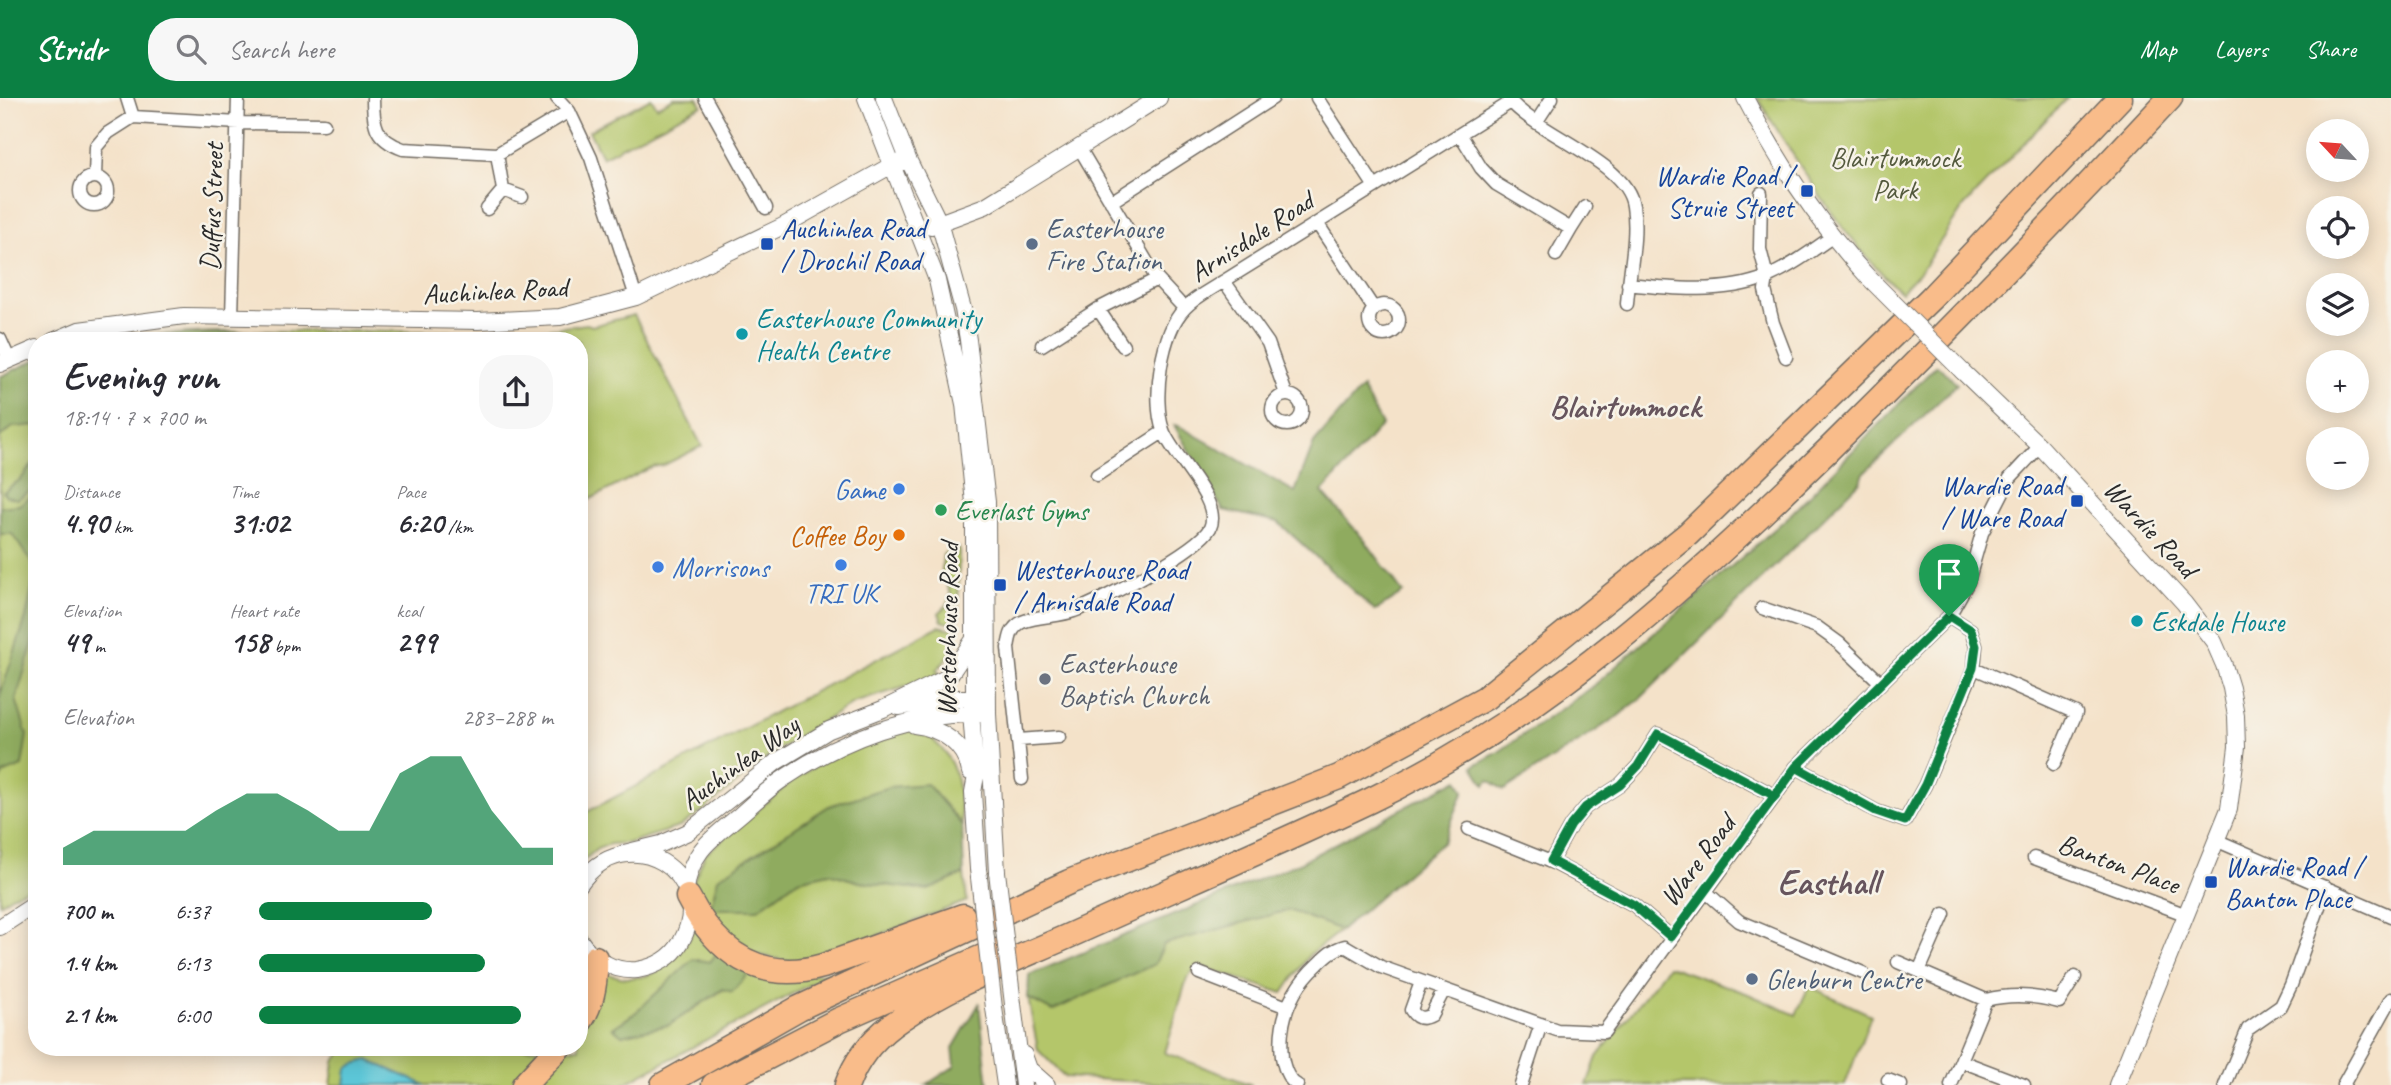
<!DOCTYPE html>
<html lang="en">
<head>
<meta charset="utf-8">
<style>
  body { margin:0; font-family:Caveat,sans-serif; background:#f7f7f7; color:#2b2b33; height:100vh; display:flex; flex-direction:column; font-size:26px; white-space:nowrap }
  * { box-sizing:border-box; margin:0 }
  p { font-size:23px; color:#7c7c81 }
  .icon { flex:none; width:38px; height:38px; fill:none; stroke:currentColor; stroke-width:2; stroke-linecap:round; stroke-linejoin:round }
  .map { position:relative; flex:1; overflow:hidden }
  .sheet { position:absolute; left:28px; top:234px; width:560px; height:724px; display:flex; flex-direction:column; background:#fff; border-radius:28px; box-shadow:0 4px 18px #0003 }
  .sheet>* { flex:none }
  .needle { width:46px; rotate:296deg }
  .fabs { position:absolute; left:2306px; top:21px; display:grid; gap:14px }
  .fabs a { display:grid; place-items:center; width:63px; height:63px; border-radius:50%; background:#fff; box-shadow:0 4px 18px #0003; font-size:35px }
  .pin { position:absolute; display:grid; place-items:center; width:60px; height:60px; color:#fff; margin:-72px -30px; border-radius:50% 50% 50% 0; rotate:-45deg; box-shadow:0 0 7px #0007 }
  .pin .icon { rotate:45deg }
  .round { display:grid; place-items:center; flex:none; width:74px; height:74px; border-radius:28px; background:#f7f7f7 }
  .headline { display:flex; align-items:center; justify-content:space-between; height:119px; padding:0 35px }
  h1 { font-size:38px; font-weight:700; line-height:52px }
  .metrics { display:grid; grid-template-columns:repeat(3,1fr); gap:10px; height:119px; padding:7px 35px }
  .metrics div { display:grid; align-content:center }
  .metrics b { font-size:30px; font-weight:700 }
  .metrics small { font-size:19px; font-weight:400 }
  .metrics p { font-size:19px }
  .chart { height:196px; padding:14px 35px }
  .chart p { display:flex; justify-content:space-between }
  .chart svg { width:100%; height:126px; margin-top:7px; fill:#0b8043; opacity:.7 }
  ul { padding:0 35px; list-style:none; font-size:23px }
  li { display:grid; grid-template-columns:112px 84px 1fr; align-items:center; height:52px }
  li i { height:18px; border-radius:9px; background:#0b8043 }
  header { display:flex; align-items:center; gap:42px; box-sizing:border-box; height:98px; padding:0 35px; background:#0b8043; color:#fff }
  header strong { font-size:33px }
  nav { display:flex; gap:38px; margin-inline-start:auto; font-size:24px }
  .search { width:490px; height:63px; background:#f7f7f7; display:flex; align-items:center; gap:18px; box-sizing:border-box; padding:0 24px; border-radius:28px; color:#7c7c81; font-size:26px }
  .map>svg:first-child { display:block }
</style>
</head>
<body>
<header>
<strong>Stridr</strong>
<div class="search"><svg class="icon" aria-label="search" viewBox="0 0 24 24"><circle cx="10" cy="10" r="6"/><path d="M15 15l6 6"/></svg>Search here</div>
<nav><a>Map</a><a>Layers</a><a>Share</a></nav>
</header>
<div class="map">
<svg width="2391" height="987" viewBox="0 0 2391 987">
  <rect width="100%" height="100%" fill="#f7f3e8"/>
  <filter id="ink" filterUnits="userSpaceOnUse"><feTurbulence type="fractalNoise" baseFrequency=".0143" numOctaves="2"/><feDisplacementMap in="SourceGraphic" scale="14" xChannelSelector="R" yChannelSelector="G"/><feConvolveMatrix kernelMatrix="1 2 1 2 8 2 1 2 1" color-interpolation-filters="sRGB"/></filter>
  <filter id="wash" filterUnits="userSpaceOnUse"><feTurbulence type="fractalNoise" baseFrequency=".00686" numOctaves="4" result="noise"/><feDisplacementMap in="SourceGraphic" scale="28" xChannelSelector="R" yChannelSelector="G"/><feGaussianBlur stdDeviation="1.57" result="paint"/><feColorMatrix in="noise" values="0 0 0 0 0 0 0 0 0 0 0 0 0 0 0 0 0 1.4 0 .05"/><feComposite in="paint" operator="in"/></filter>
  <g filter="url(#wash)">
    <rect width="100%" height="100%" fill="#f4e2c9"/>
    <path fill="#b4c66a" stroke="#70784a" stroke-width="2" d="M651,0L657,9L674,0H698L702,7L602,59L589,33Z
      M1757,0H2067L1963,109L1921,173L1901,194C1838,136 1803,71 1757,0Z
      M634,217L702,348L664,367L652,369L579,407V243H94C243,225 392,238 541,232L587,226L592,228Z
      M37,261V786L11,798L0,806V279Z
      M959,450L958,528L942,523L939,515L947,507L951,496L942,474L943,457L949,452Z
      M939,528L957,532C956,549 949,561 936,572L940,576L934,580L853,605L773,655L701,714L679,729L628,745L610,746L597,751L579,766V718Z
      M915,631L937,638L934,643C960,665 959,695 962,727L926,686L758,811L798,782L829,775L860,784L928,792L964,776L967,803L835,854L796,865L736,852L696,801L693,784L705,756L791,684L823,663L894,634Z
      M1289,812L1341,832L1309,857L1283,895L1199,868L1187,880L1165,955L1252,987H1190L1065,979L1038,952L1028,900L1053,913L1164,846Z
      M695,829L717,855L710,864L614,929L669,927L749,875L829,876L622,987H529L564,950H579V933L601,874C610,876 620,880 628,880C661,881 682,856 695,829Z
      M1668,868L1746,895L1796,917L1809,888L1871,917L1845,987H1587L1597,959Z
      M345,950H545L512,987H331L334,964Z"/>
    <path fill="#8fab5e" stroke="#5d6b44" stroke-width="2" d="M270,234L269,243H94L145,237Z
      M37,261V327L13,329L0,339V279Z
      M1937,267L1957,286L1864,375L1860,384L1641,600L1617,619L1504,692L1489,682L1485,687L1473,668L1497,655L1591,590L1786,421Z
      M1362,290L1382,327L1322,394L1366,444L1403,495L1375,513L1278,424L1223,412L1174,327L1179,328L1295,394L1314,345Z
      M37,360V389L17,401L6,398L3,394L21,381Z
      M37,394V532L16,601L27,637L22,668L3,676L0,684V597L26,520L36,471L12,436H0V409L19,407Z
      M1458,681L1464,693L1443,744L1341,832L1289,812L1164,846L1155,866L1052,913L1028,900L1029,877L1301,764Z
      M927,686L962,727L964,776L928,792L860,784L829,775L798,782L758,811H710L718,780L829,708L889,689Z
      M717,855L749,875L732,894L723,891L669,927L622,937L613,930L634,916L693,861L710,864Z
      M979,906L988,987H926L955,968L953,950Z"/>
    <path fill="#5cc6d7" stroke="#447881" stroke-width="2" d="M368,962L425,987H345L347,971L354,966Z"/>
  </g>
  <g filter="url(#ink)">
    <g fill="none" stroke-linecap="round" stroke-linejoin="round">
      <g stroke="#716b62" stroke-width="15">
        <path id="minor" d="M127,0L133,19L239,25L324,26
          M373,0C373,27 375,41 403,51L497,56L569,13
          M557,0L569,13L591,60L636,199
          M705,0L766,110
          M1317,0L1375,89
          M1508,0C1535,36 1627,63 1633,108C1638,139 1629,174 1627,206
          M1537,23L1552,0
          M1460,36L1481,70L1496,86L1571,131L1556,157
          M1080,51L1157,181L1184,210
          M497,56L503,92
          M95,79L96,49L108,35L133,19
          M80 93a14 14 0 1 1 28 0a14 14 0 1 1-28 0Z
          M1761,95L1760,151L1767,179L1765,192L1773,225L1786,259
          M1111,104L1273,0
          M487,111L503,92L522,99
          M1317,125L1374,211
          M1571,131L1585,109
          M1224,183L1268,245L1286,296
          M1628,186C1673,191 1724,196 1767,179C1790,169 1812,153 1832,139
          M1369 222a15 15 0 1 1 30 0a15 15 0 1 1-30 0Z
          M1098,211L1123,248
          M232,219L238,0
          M0,241L9,261
          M1042,247L1098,211L1157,181
          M1272 312a15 15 0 1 1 30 0a15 15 0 1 1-30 0Z
          M1097,377L1163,334
          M1762,510L1817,529L1839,545L1881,585
          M1974,570L2076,615L2054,666
          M1019,642L1059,639
          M1796,669L1876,713L1905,723L1925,687L1974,570L1976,548L1971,532L1949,518
          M1022,681L1008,550C1010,538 1011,530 1022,524C1039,517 1058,519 1074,513C1100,504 1198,452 1210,430C1223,403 1171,357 1163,332C1152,301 1161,234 1185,210C1195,199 1212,191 1224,183L1511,4
          M1469,731L1556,766L1634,807L1671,839
          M2218,743L2391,818
          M2034,760L2187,817
          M1551,763L1571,727L1586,709L1620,687L1638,668L1658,636L1775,698
          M1705,793L1739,823L1863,875
          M1898,864L1986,902
          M1919,873L1944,816
          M1199,875L1287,909
          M1421,884L1411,912C1416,920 1422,922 1431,917L1444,892
          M1961,963L2024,987
          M1888,982L1901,987
          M1297,987C1288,982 1284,970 1282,959C1278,922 1291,891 1318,866C1326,858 1333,851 1345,848L1381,869L1557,932L1604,934L1796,669L1949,518L1968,484L1982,435L2010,380L2040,348
          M1521,987L1541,926
          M1951,987L1986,902C2010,896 2034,897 2059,904L2075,879
          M2225,987L2248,931L2281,908L2291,887L2326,789
          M2343,987L2391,901"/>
      </g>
      <g stroke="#716b62" stroke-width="18">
        <path id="tertiary" d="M866,0L937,182L964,306L974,405V600L971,615L976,678L973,694L978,771
          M884,0L908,61L939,124L963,211L968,242L987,404L988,616L997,774
          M1745,0C1779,66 1818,125 1868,179
          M931,128L985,108L1159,0
          M53,243L79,232L184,218L478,223L560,219L636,199L783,128L892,67L908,61
          M0,266L37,250
          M1962,273L2040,348L2184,505L2214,544L2224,567L2231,590L2236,618L2237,649L2229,711L2117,987
          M899,609L956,600H984
          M914,627C941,630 965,646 970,674
          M624,755L661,746L688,734L776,664L829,632L883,611L944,581L951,575L974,541
          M579,787C628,717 719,777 681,844C672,860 655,869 637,872C613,874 592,861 579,841
          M686,791C691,752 713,740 741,716C755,704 770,689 786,679C843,641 913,614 982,616
          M0,829L37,805
          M1013,906L1023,987
          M994,910L1005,987
          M1024,957L1029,971L1047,987"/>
      </g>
      <g stroke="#716b62" stroke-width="27">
        <path id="motorway" d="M688,799C716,854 759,886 823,868L963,818
          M579,925C593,906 596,883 595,860
          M524,987L558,950
          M663,987L799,910L1069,784L1339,679L1485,600L1688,436L1931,200L2120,0
          M714,987L839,922L996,853
          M847,987C856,962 871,943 892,927C942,890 1007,865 1064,840C1166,794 1270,750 1371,702C1548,617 1691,486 1830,350C1946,236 2059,119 2170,0"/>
      </g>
      <use href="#minor" stroke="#fff" stroke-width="12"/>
      <use href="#tertiary" stroke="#fff" stroke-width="16"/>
      <use href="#motorway" stroke="#f9bc8a" stroke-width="24"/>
      <g stroke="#716b62" stroke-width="18" stroke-linecap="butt">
        <path id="tertiary-bridge" d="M1868,179L1962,273
          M978,771L994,910
          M997,774L1013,906"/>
      </g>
      <use href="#tertiary-bridge" stroke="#fff" stroke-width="16"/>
    </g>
  </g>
  <g fill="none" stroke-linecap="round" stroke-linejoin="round" filter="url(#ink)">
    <g stroke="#fff" stroke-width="14">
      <path id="route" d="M1949,518L1796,669L1775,698L1658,636L1638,668L1620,687L1586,709L1571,727L1551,763L1634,807L1671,839L1796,669L1876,713L1905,723L1925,687L1973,570L1976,548L1971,532L1949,518"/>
    </g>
    <use href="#route" stroke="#0b8043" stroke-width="9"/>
  </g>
  <g fill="#1a4fb4" stroke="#f7f3e8" stroke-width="2.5">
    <rect x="1800" y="86" width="14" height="14" rx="3.5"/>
    <rect x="760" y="139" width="14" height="14" rx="3.5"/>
    <rect x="2070" y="396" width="14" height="14" rx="3.5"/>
    <rect x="993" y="480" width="14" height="14" rx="3.5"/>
    <rect x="2204" y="777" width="14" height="14" rx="3.5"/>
  </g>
  <g fill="#5c6f8a" stroke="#f7f3e8" stroke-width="2.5">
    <circle cx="1032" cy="146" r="7"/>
    <circle cx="1752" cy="881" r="7"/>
  </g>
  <g fill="#0f9aa8" stroke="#f7f3e8" stroke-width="2.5">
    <circle cx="742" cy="236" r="7"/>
    <circle cx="2137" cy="523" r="7"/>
  </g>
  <g fill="#3f7fe0" stroke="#f7f3e8" stroke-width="2.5">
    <circle cx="899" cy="391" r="7"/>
    <circle cx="841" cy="467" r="7"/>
    <circle cx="658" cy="469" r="7"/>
  </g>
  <circle fill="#2e9e5b" stroke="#f7f3e8" stroke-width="2.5" cx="941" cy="412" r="7"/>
  <circle fill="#e8710a" stroke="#f7f3e8" stroke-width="2.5" cx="899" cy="437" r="7"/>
  <circle fill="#6b7280" stroke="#f7f3e8" stroke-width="2.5" cx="1045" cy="581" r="7"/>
  <g text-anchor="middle" stroke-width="5" stroke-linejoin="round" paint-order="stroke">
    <g font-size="28" fill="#545a3e" stroke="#f7f3e8">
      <text x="1895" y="69">Blairtummock<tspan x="1895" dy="32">Park</tspan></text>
    </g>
    <g font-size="28" fill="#164399" stroke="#f7f3e8" text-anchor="start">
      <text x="1793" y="87" text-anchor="end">Wardie Road /<tspan x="1793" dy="32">Struie Street</tspan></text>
      <text x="781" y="140">Auchinlea Road<tspan x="781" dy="32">/ Drochil Road</tspan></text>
      <text x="2063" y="397" text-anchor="end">Wardie Road<tspan x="2063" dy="32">/ Ware Road</tspan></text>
      <text x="1014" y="481">Westerhouse Road<tspan x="1014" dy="32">/ Arnisdale Road</tspan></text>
      <text x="2225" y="778">Wardie Road /<tspan x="2225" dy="32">Banton Place</tspan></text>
    </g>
    <g font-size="28" fill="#2b2b2b" stroke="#f7f3e8">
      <text transform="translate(211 109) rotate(-88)" y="10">Duffus Street</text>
      <text transform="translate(1251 138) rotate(-33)" y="10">Arnisdale Road</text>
      <text transform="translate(495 192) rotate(-3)" y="10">Auchinlea Road</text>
      <text transform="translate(2151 430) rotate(47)" y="10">Wardie Road</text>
      <text transform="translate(947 531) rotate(-89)" y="10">Westerhouse Road</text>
      <text transform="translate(739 664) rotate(-36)" y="10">Auchinlea Way</text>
      <text transform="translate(1697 762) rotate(-53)" y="10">Ware Road</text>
      <text transform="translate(2119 765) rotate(20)" y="10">Banton Place</text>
    </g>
    <g font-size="28" fill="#4e5e75" stroke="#f7f3e8" text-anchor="start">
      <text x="1046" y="140">Easterhouse<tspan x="1046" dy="32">Fire Station</tspan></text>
      <text x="1766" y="891">Glenburn Centre</text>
    </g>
    <g font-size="28" fill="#0d838f" stroke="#f7f3e8" text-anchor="start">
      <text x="756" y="230">Easterhouse Community<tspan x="756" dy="32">Health Centre</tspan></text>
      <text x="2151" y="533">Eskdale House</text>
    </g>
    <g font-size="28" fill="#366cbe" stroke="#f7f3e8" text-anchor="end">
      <text x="885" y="401">Game</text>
      <text x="672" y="479" text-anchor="start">Morrisons</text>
      <text x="841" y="505" text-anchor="middle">TRI UK</text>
    </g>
    <g font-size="28" fill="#27864d" stroke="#f7f3e8" text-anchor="start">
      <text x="955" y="422">Everlast Gyms</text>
    </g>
    <g font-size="28" fill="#c56008" stroke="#f7f3e8" text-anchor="end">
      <text x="885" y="447">Coffee Boy</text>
    </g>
    <g font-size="28" fill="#5b616d" stroke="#f7f3e8" text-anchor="start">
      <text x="1059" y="575">Easterhouse<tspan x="1059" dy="32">Baptish Church</tspan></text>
    </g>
    <g font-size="32" font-weight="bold" fill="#67555d" stroke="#f7f3e8">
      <text x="1625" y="319">Blairtummock</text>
    </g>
    <g font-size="35" font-weight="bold" fill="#67555d" stroke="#f7f3e8">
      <text x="1828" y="796">Easthall</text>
    </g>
  </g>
</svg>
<div class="fabs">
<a><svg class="needle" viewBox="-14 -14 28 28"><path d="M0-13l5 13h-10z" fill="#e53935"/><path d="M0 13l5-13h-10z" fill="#7c7c81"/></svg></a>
<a><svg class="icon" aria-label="locate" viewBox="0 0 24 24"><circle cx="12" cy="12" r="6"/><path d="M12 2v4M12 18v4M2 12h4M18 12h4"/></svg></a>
<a><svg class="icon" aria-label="layers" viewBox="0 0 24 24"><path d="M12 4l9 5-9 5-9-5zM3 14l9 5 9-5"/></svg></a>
<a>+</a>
<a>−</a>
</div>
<div class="pin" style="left:1949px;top:518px;background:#1e9e55"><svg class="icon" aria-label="arrive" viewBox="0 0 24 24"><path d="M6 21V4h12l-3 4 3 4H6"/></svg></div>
<section class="sheet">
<div class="headline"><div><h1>Evening run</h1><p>18:14 · 7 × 700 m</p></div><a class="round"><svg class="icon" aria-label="share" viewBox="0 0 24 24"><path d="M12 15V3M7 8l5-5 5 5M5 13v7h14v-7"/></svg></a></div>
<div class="metrics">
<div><p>Distance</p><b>4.90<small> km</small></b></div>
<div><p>Time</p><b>31:02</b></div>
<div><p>Pace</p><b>6:20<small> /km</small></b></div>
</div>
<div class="metrics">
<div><p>Elevation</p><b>49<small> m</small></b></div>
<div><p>Heart rate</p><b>158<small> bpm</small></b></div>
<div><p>kcal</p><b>299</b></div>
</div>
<div class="chart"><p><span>Elevation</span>283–288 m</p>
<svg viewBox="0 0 160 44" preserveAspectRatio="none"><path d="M0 44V38L10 32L20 32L30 32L40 32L50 25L60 19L70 19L80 25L90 32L100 32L110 12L120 6L130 6L140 25L150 38L160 38V44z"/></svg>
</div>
<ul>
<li><b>700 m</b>6:37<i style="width:59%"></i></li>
<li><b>1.4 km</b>6:13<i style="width:77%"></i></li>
<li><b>2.1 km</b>6:00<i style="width:89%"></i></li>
</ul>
</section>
</div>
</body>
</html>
